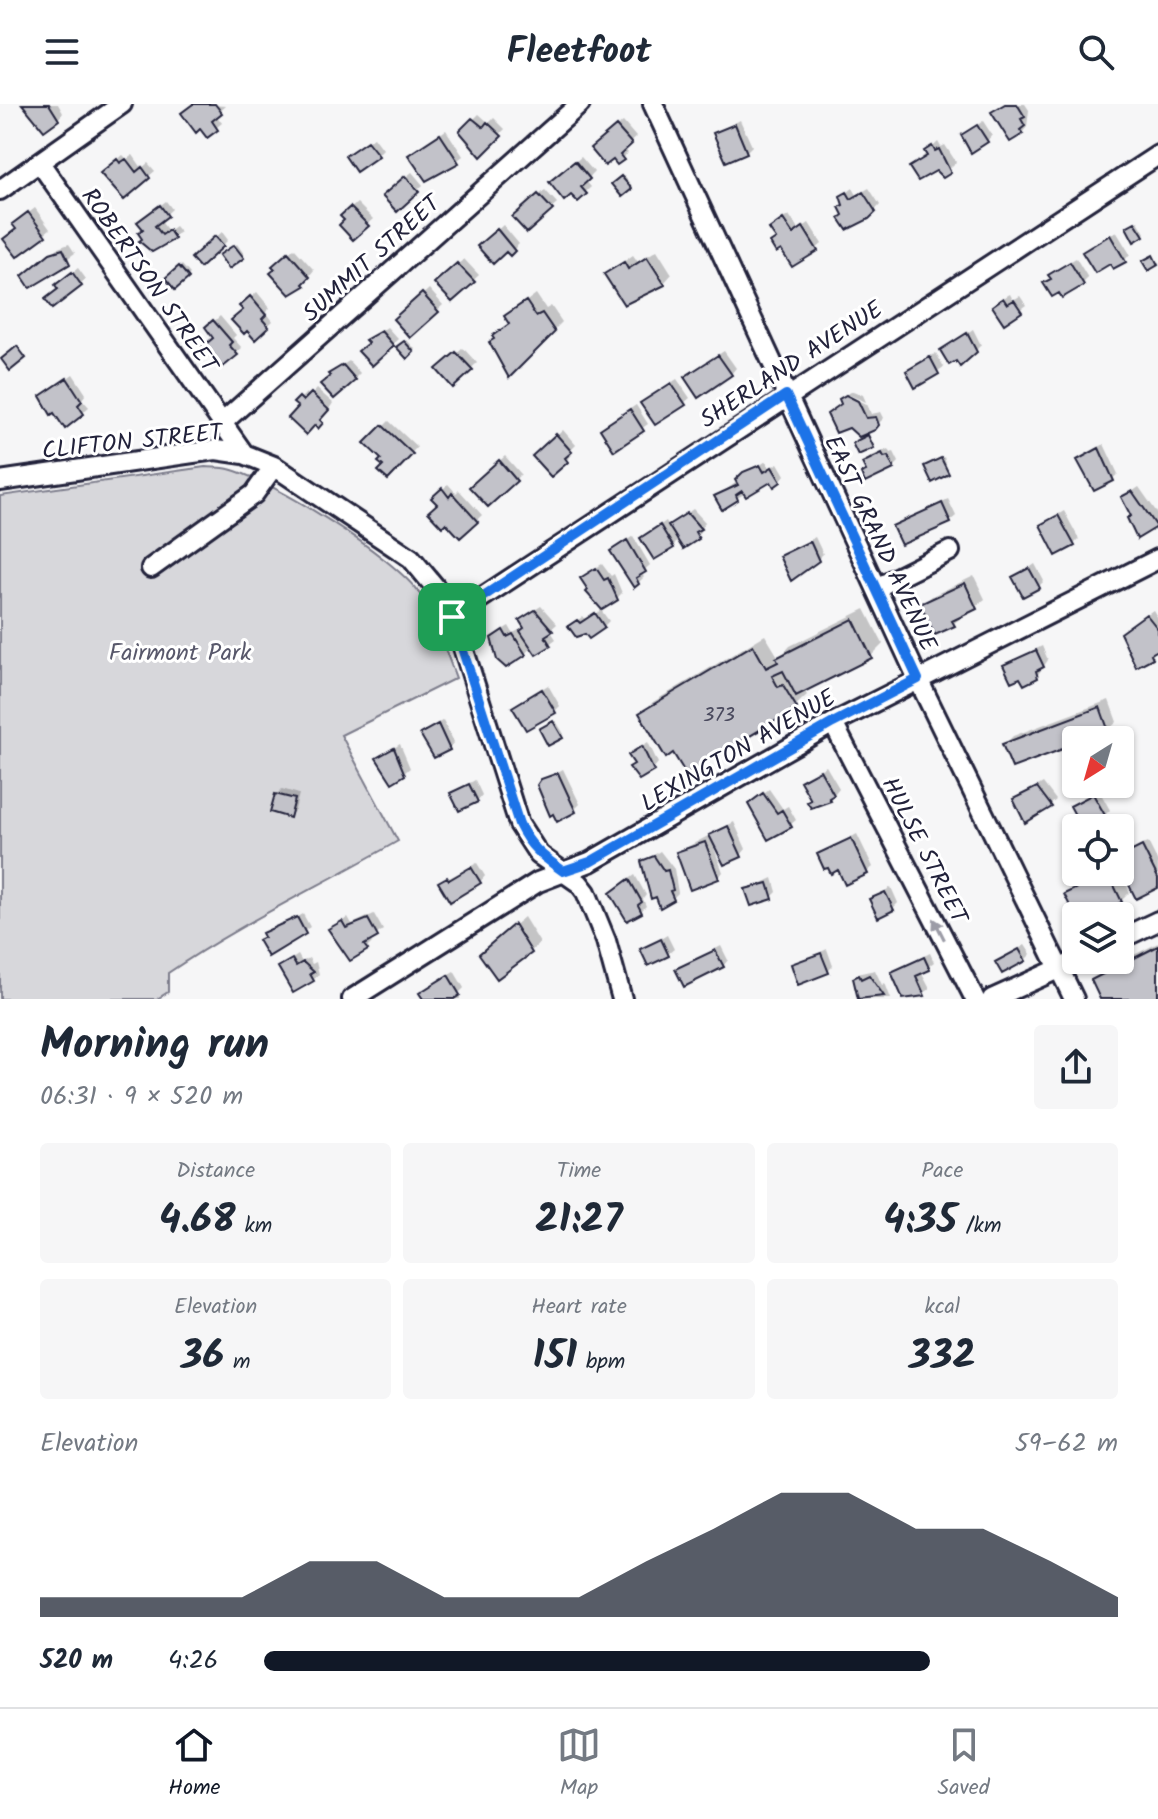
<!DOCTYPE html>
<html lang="en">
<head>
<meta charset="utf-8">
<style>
  body { margin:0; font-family:Kalam,sans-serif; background:#f6f6f7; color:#1f2937; height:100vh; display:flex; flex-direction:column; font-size:30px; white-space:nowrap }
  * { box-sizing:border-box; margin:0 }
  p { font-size:26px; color:#747a83 }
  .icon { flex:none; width:44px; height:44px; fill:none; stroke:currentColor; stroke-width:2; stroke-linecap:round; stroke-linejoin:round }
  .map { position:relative; height:895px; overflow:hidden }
  .drawer { display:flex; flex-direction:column; background:#fff; flex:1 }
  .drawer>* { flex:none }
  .needle { width:52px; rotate:217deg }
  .fabs { position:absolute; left:1062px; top:622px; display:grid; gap:16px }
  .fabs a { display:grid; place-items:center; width:72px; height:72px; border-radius:8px; background:#fff; box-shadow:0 2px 6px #0004; font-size:40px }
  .pin { position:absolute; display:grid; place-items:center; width:68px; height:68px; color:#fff; margin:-34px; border-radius:16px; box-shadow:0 4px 12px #0006 }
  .round { display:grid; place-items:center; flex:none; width:84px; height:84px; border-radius:8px; background:#f6f6f7 }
  .headline { display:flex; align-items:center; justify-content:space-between; height:136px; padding:0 40px }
  h1 { font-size:44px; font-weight:600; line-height:60px }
  .figures { display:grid; grid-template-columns:repeat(3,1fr); gap:12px; height:136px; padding:8px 40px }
  .figures div { display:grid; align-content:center; border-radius:8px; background:#f6f6f7; text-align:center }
  .figures b { font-size:40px; font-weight:600 }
  .figures small { font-size:22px; font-weight:400 }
  .figures p { font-size:22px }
  .chart { height:224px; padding:16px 40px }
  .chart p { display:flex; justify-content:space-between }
  .chart svg { width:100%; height:144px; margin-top:8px; fill:#111827; opacity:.7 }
  ul { padding:0 40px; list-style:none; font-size:26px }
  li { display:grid; grid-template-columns:128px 96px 1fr; align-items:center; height:60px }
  li i { height:20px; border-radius:10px; background:#111827 }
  header { display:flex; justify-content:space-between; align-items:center; height:104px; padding:0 40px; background:#fff; font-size:36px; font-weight:600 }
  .menu { display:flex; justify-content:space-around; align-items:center; height:112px; border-top:2px solid #e0e1e3; background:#fff; font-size:22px; color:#747a83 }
  .menu a { display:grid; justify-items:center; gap:4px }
  .menu .active { color:#111827 }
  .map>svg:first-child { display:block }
</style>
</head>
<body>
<header><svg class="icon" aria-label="menu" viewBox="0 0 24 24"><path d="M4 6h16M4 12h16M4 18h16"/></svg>Fleetfoot<svg class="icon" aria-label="search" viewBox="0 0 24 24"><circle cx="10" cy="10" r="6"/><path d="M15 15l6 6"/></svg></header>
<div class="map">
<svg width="1158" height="895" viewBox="0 0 1158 895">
  <rect width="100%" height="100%" fill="#f6f6f7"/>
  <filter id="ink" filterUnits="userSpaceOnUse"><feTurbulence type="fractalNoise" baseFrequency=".0125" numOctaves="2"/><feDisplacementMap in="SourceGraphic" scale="16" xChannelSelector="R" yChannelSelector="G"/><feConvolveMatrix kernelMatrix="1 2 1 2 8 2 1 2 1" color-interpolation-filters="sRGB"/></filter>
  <g filter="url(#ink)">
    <path fill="#d7d7db" stroke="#7c7c8b" stroke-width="2" d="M205,363C213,364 222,363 229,365C273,376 394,453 419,489C436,515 445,546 456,574L341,631L398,737C322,781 241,819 168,869V888L157,895H0V392Z"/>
    <path fill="#0003" d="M25,0H58L63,9L58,15Z
      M195,0L226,2L216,11L222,19L207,31Z
      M1005,0H1025L1029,6L1027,23L1022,29L994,9Z
      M479,10L489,19L494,14L505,25L481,50L462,27Z
      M740,16L752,42L746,48L716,30Z
      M983,17L992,31L987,37L963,31Z
      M623,18L636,33L624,44L628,49L617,58L598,38Z
      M446,26L463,52L446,65L416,46Z
      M374,33L383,45L377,51L353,47Z
      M938,38L941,43L945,41L956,58L943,71L936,64L912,63Z
      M123,51L127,55L133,51L142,64L148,59L155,67L124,93L108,63Z
      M581,53L594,68L586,77L591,83L578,95L557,73Z
      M412,68L423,81L397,105L390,86Z
      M624,72L632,82L623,90L614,80Z
      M853,84L857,91L869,84L880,101L868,114L845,110L843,92Z
      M545,86L557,99L527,126L515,113Z
      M166,97L172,105L160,116L168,127L175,122L180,128L152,146L145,113Z
      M357,99L373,115L353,133L342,112Z
      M35,104L50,125L44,130L18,124L21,115Z
      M789,111L799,126L809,119L822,140L816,145L777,134V119Z
      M1138,117L1145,129L1143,131L1130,121Z
      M503,121L519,140L510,149L507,146L480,142Z
      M1116,127L1130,150L1125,156L1111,157L1085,148Z
      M222,128L228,136L223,141L199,148Z
      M69,140L75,149L31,181L30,167L58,144Z
      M237,140L244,150L230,162L222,152Z
      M294,144L314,166L299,185L275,162Z
      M657,146L672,170L664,179L607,170L633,151L638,158Z
      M1076,154L1088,174L1082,180H1046L1056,166Z
      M464,155L479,171L452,196L437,179Z
      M182,161L190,170L175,183L167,174Z
      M78,164L86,175L52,202L63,176Z
      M429,185L443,201L410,231L396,215Z
      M257,188L270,204L266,208L273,217L255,233L242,202Z
      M536,190L546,205L551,202L562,218L510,270L494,232L511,218L507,212Z
      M1010,190L1013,196L1020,192L1026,201L1004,217L1000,196Z
      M220,212L236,231L233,234L242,244L236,249L208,223Z
      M387,223L398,235L372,259L368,236Z
      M973,225L981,241L975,247H942Z
      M407,236L415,245L407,252L399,243Z
      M463,244L477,259L453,281L439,266Z
      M724,247L736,264L731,270L692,268Z
      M936,249L944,263L916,281L908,268Z
      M349,257L360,269L355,274L332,272L336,265Z
      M73,270L86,290L82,295L89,303L66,322L43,292Z
      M677,275L690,294L684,299L648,294Z
      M317,285L333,299L318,322L296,299L306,289L310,293Z
      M853,287L863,291L866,298L847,290Z
      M845,292L867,300L871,310L881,308L884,314L874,324L843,299Z
      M636,301L648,320L614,344L608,320Z
      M389,317L417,343L388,374L384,355L367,339Z
      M563,326L576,341L569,348L572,351L551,371L535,352Z
      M1104,340L1118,370L1112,375L1079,356Z
      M888,345L890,349L894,348L899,358L893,364L868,366L865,359L870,353Z
      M505,352L521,370L488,401L472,383Z
      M944,353L948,368L929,360Z
      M766,357L770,364L778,359L785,371L780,377L771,375L737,394L716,393Z
      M448,380L456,389L459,386L482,411L460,432L434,394Z
      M1139,383L1158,410L1156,422L1133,411L1123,394Z
      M948,395L956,412L950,417L894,422Z
      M693,405L705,418L697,433L679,436L673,442L642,434L666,417L669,422Z
      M1064,407L1079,435L1073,441L1042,421Z
      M633,432L650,461L641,469L644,473L638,479L612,447Z
      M815,433L823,450L818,455L782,452Z
      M602,460L611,472L614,470L622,489L617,494L588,469Z
      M1035,460L1044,477L1038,483L1015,474Z
      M974,472L985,495L953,520L923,500L932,492Z
      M541,502L557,520L550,526L556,535L537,549L532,542L525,550L499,528L509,522L513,529L519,526L521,529L526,524L527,511Z
      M865,505L883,540L871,552L804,586L807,591L795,602L674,646L641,610L653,598L765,531L779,554L790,542Z
      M601,506L609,517L603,523L571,522L583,512L586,516Z
      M1153,506L1158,514V543L1152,552L1128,524Z
      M1042,542L1048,556L1037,572L1006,561Z
      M548,581L560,602L555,607L514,603Z
      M1109,596L1117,618L1108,626L1076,638L1005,640L1013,632Z
      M443,616L454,638L449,644L422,631Z
      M556,617L564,630L561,633L544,623Z
      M648,638L658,659L653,665L636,659V646Z
      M400,640L410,664L404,669L379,654Z
      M826,662L839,684L830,695L812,702L813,696L802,677Z
      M563,665L580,700L574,706L543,676Z
      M475,676L482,691L477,697L453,689Z
      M1043,679L1056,696L1050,701L1016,695Z
      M282,685L299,690L295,706L290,711L276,691Z
      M769,685L783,705L788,702L796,716L790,721L756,695Z
      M1100,688L1110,706L1105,711L1073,702Z
      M734,718L746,745L741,751L714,744L723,768L718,774L678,748Z
      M857,730L873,763L867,768L839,764L819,751Z
      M1148,738L1158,758V782L1120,759L1124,750Z
      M660,747L674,765L678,789L673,794L643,758Z
      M477,759L485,772L480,778L440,779Z
      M1103,768H1120L1130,788L1121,797L1067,790L1075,782Z
      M635,771L646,791L643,795L646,802L641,807L618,783Z
      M773,774L777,788L772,793L748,786Z
      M891,783L898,799L893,804L871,796Z
      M303,810L310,823L269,850L261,837L280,819L282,822Z
      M374,810L383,826L370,835L372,839L366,845L331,826L348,813L352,820Z
      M524,813L540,839L531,847L490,842Z
      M667,831L674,845L668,850L643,846Z
      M1158,839V895H1102L1094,876L1105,865Z
      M1025,841L1031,850L1025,856L997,858Z
      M721,842L728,856L723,862L677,866Z
      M827,845L833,862L828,867L794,861Z
      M930,849L934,858L921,868L930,885L915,895H906L893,868Z
      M298,851L302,858L309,854L312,860L316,858L319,870L313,876L280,863Z
      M875,866L882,881L885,879L891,895H860L855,874L861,869Z
      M454,867L464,884L459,889L460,895H426L422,889L427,883Z"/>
    <path fill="#c2c2c9" stroke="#22223b" stroke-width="2" d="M22,0H49L59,16L44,27Z
      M193,0H215L222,9L212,17L218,26L207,34L200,25L196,29L181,9Z
      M1005,0H1017L1025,13L1021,15L1025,22L1020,26L1023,30L1010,38L991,8Z
      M472,14L483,23L487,18L502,32L481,53L459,27Z
      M735,20L747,49L726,58L713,29Z
      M977,21L988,38L971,49L961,31Z
      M616,22L632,40L620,51L624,56L617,61L613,56L605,62L590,44Z
      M440,30L459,59L426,77L408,51Z
      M367,37L379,52L356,68L345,52Z
      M932,42L935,47L939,45L951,69L943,74L936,67L918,77L909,63L927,52L924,47Z
      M117,55L120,59L126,55L136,68L142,63L150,74L124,96L100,69Z
      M575,57L590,75L581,83L587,90L578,98L571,91L564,97L549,78Z
      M405,72L419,88L397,108L382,92Z
      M621,72L632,85L622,93L611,80Z
      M847,88L851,95L863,88L876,108L869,115L847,126L839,114L843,111L839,103L843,101L840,92Z
      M538,90L553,106L527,129L512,113Z
      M160,101L168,112L155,122L162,131L169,126L175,135L152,148L139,137L142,135L138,129L143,125L137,118Z
      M350,103L369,122L353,136L339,121L344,116L340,112Z
      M28,108L46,132L17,153L3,135L16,125L12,120Z
      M783,115L793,130L803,123L818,147L792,163L781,146L776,149L770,139L776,135L769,125Z
      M1135,118L1144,132L1134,138L1126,123Z
      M497,125L515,147L510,152L506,148L493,160L477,142Z
      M1110,131L1126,158L1113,165L1110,160L1095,169L1082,148Z
      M215,132L224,142L200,164L191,154Z
      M234,141L244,154L229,165L219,151Z
      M63,145L70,160L30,184L22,172L50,149Z
      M288,148L310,173L303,180L305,182L290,191L270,169L275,165L272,162Z
      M1153,151L1158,161L1148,167L1142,157Z
      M647,153L665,181L624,201L604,170L624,158L628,165Z
      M1070,158L1084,181L1062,194L1059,189L1052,193L1043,179L1051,175L1048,171Z
      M457,159L475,178L452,198L434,179Z
      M179,162L189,174L175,186L165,174Z
      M72,168L82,182L52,205L45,195L58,185L55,181Z
      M422,189L439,208L410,234L393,215Z
      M250,192L266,211L262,215L269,223L255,236L247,227L244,230L231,216L243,206L239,202Z
      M1003,194L1007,200L1014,196L1022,208L1004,220L992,202Z
      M526,197L536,212L542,209L555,228L509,274L489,238L494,235L492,232L509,220L504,212Z
      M213,216L232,238L229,241L238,251L223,263L201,244L213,234L205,223Z
      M381,227L394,242L372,262L358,247L368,239L365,236Z
      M967,229L977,248L960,263L956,257L949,261L940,246Z
      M404,237L414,248L407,255L396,243Z
      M17,242L26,254L10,267L1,255Z
      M456,248L473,266L453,284L436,265Z
      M718,251L732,271L698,294L684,273Z
      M930,253L939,270L915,284L906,267Z
      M343,261L356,276L334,295L320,280L330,272L328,270Z
      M67,274L82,297L78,301L84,310L65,325L54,309L51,311L40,292Z
      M671,279L686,301L655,321L640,299Z
      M311,289L329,306L320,316L323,319L318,325L315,321L306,331L288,314L298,303L293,299L299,293L303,297Z
      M846,291L858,297L866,314L876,313L879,321L875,326L859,333L849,324L836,329L827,310L841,300L839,295Z
      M630,305L644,327L614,347L600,325Z
      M382,321L413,350L388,376L378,367L383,362L378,358L381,355L364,339Z
      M556,330L572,348L565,354L568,358L551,373L532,352Z
      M868,331L874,344L858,351L852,339Z
      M1099,344L1114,377L1094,387L1077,356Z
      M882,349L884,353L888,352L894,365L865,379L861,369L866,367L862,359Z
      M941,354L949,370L932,379L924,362Z
      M499,356L517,377L488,403L469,383Z
      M760,361L764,368L772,363L781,378L774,383L771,378L746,393L742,387L736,391L738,396L722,406L714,392L738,381L735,376L743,368Z
      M442,384L449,393L452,389L478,418L460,434L446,419L442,423L428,408L437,400L431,394Z
      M1132,387L1157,423L1137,435L1127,414L1131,412L1121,393Z
      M942,399L951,419L901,441L892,422Z
      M687,409L701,425L695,428L699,435L683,445L668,421Z
      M1058,411L1075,442L1056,452L1040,421Z
      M660,421L674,444L654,456L640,434Z
      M627,436L646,468L636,474L639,480L634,484L610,447Z
      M810,437L819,457L791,477L779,452Z
      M596,464L604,476L608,474L618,496L602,506L586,488L588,486L580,474Z
      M1029,464L1040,484L1023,493L1012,473Z
      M965,479L977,505L952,517L955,522L935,531L920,500Z
      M535,506L553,527L545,532L551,542L536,551L520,527L524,524L519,516Z
      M595,509L605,524L589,535L585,530L576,533L568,522L577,516L580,519Z
      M1146,510L1158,525V546L1151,550L1153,554L1136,563L1120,529Z
      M853,515L872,554L796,592L783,567L772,572L778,583L783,581L797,604L686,670L673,649L666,654L639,609L753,541L766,564L778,558L776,554Z
      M503,526L507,533L513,530L526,551L506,564L497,556L491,534Z
      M1036,546L1044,563L1036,567L1038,574L1024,581L1020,574L1011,578L1003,561Z
      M542,585L556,609L526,626L512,603Z
      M1100,603L1109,628L1076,636V640L1012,664L1002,640Z
      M553,617L563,634L548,642L539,625Z
      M438,620L450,646L434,654L420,630Z
      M642,642L654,667L639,676L629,663L634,660L628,651Z
      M394,644L405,671L392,679L376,654Z
      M820,666L834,691L829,694L831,697L811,704L807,698L811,696L800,677Z
      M558,669L576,708L557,718L553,710L550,712L537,681L541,675Z
      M469,680L478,698L459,707L450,689Z
      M1037,683L1052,703L1025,719L1013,695Z
      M763,689L777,709L782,706L792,723L768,736L748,700Z
      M275,690L295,695L290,714L270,708Z
      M1093,690L1106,713L1082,724L1070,702Z
      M728,722L742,753L724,761L709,731Z
      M851,734L868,770L845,781L838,766L831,770L828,764L824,765L817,750Z
      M705,738L719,775L690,786L676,748Z
      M1142,742L1158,774V784L1136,795L1120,763V753Z
      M654,752L664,767L668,766L673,786L670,787L674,796L660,804L656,793L651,795L641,757Z
      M471,763L481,779L450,798L438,778L447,773L449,776Z
      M1108,769L1122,798L1094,812L1076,814L1064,790Z
      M629,775L642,798L638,801L642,809L627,817L610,789Z
      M768,779L773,795L751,802L745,785Z
      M885,788L894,806L878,814L869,795Z
      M297,813L306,830L268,853L258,836L264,833L262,829Z
      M368,815L378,833L364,841L368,846L350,857L328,825L342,817L346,824Z
      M514,820L532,849L497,875L479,850Z
      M661,835L669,852L648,862L640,845Z
      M1158,842V895H1100L1091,876Z
      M1019,845L1026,857L1002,870L995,858Z
      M715,846L724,863L684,883L675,865Z
      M821,849L829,869L798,881L791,860Z
      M924,853L930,866L916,872L925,892L903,895L891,868Z
      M292,855L296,862L303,858L314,868L310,870L314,877L293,889L278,863Z
      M448,871L460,891L454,895H423L419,889Z
      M859,871L861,875L869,871L884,892L858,895L853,874Z"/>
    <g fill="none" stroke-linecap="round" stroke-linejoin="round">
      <g stroke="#22223b" stroke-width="24">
        <path id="minor" d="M653,0L918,575L1074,895
          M40,59L244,350
          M0,86L122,0
          M222,319L580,0
          M0,377L193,349L216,346L244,350L274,362L411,454L435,483L462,540L519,720L539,751L579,779L586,788L606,837L622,895
          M151,464L254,390L274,362
          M876,484L950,447
          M452,513L1158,51
          M833,619L975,895
          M1120,835L1158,817
          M352,895L538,778L590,758L833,619L1158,455
          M992,895L1078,856"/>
      </g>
      <use href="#minor" stroke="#fff" stroke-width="18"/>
    </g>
    <defs><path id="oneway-solid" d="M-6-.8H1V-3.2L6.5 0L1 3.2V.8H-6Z" transform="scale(2)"/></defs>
    <use fill="#9c9ca7" href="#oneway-solid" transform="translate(939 825) rotate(-117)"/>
  </g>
  <g fill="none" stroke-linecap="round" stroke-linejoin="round" filter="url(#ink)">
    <g stroke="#fff" stroke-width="16">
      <path id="route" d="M786,291L918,575L833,619L590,758L563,767C542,752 530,743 519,720L452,513Z"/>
    </g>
    <use href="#route" stroke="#1a73e8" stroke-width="10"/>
  </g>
  <g text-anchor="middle" stroke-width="6" stroke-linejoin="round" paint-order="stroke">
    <g font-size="20" fill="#4a4a5e">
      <text x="719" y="617">373</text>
    </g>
    <g font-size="24" fill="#22223b" stroke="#fff">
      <text transform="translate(371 154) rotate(-42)" y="8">SUMMIT STREET</text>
      <text transform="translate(150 176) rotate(55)" y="8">ROBERTSON STREET</text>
      <text transform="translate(791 260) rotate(-33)" y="8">SHERLAND AVENUE</text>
      <text transform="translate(132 337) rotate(-6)" y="8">CLIFTON STREET</text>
      <text transform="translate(881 439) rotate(65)" y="8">EAST GRAND AVENUE</text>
      <text transform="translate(738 646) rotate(-30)" y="8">LEXINGTON AVENUE</text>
      <text transform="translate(925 746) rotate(63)" y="8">HULSE STREET</text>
    </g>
    <g font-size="24" fill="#58586b" stroke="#fff">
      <text x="180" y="556">Fairmont Park</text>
    </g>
  </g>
</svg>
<div class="fabs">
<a><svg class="needle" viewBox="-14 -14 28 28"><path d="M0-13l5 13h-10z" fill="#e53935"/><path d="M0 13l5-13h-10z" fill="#747a83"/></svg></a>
<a><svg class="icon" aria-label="locate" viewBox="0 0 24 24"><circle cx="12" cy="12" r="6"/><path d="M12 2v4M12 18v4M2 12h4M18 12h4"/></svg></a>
<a><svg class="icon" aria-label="layers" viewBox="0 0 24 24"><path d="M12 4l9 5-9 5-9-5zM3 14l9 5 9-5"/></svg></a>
</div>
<div class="pin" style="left:452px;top:513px;background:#1e9e55"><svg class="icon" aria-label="arrive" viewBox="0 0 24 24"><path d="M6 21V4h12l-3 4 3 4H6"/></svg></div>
</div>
<section class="drawer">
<div class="headline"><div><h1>Morning run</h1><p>06:31 · 9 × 520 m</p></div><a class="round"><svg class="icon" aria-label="share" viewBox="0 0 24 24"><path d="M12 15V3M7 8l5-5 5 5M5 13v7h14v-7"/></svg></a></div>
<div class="figures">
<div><p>Distance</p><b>4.68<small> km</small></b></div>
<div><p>Time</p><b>21:27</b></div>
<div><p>Pace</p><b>4:35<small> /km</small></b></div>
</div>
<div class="figures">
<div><p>Elevation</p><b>36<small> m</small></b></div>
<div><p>Heart rate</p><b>151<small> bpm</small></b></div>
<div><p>kcal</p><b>332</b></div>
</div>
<div class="chart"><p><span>Elevation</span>59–62 m</p>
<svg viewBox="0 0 160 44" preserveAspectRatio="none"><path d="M0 44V38L10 38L20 38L30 38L40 27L50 27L60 38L70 38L80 38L90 27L100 17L110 6L120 6L130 17L140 17L150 27L160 38V44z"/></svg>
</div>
<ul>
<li><b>520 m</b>4:26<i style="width:78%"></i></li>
</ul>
</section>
<nav class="menu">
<a class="active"><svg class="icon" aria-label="home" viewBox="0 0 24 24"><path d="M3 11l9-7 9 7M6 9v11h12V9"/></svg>Home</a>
<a><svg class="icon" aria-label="map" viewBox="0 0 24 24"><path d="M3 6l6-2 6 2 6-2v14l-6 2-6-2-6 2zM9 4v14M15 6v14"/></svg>Map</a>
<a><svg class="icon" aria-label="saved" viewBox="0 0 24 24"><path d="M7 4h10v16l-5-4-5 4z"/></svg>Saved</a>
</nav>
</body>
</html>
